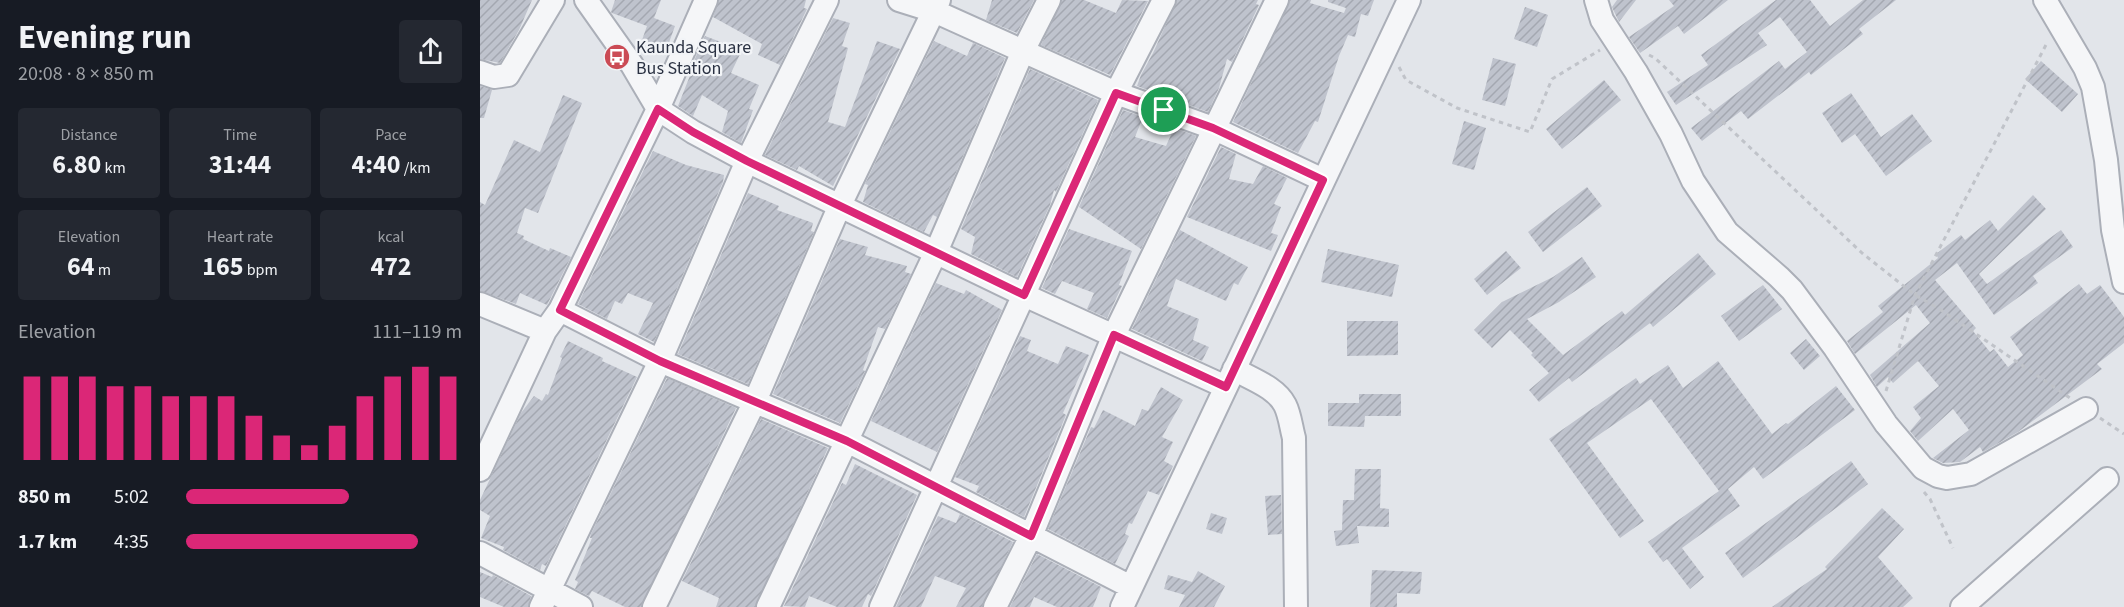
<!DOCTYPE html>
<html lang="en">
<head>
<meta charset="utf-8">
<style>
  body { margin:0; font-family:"Source Sans 3",sans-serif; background:#242831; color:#f1f3f6; height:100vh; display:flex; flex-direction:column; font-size:22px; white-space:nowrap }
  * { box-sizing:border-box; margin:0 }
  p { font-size:20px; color:#9ea1a6 }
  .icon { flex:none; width:33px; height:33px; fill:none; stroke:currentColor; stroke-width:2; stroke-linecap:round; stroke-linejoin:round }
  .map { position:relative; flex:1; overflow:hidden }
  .panel { display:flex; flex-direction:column; background:#171b24; width:480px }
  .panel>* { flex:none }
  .pin { position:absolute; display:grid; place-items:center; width:51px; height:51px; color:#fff; margin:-26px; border:3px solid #fff; border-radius:50%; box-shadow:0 2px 6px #0007 }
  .round { display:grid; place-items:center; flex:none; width:63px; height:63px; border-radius:6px; background:#242831 }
  .overview { display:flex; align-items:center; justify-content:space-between; height:102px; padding:0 18px }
  h1 { font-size:33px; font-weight:700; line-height:45px }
  .stats { display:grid; grid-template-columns:repeat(3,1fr); gap:9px; height:102px; padding:6px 18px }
  .stats div { display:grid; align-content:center; border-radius:6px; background:#242831; text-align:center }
  .stats b { font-size:26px; font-weight:700 }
  .stats small { font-size:16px; font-weight:400 }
  .stats p { font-size:16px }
  .chart { height:168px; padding:12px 18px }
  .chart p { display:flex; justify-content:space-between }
  .chart svg { width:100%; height:108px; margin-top:6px; stroke:#db2777; stroke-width:6 }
  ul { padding:0 18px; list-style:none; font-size:20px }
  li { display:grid; grid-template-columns:96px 72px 1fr; align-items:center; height:45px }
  li i { height:15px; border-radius:8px; background:#db2777 }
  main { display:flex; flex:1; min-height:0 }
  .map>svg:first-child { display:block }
</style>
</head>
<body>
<main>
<section class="panel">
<div class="overview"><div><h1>Evening run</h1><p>20:08 · 8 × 850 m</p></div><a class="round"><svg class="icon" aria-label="share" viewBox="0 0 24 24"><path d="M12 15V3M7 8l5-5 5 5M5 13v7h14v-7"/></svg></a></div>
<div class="stats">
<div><p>Distance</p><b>6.80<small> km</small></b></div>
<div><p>Time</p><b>31:44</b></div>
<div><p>Pace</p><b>4:40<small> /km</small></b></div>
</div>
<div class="stats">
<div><p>Elevation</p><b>64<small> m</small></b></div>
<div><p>Heart rate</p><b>165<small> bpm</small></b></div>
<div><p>kcal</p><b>472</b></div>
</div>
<div class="chart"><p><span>Elevation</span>111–119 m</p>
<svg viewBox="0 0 160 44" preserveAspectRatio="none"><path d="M5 44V10M15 44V10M25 44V10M35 44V14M45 44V14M55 44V18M65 44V18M75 44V18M85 44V26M95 44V34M105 44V38M115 44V30M125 44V18M135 44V10M145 44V6M155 44V10"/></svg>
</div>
<ul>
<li><b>850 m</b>5:02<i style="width:59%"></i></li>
<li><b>1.7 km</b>4:35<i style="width:84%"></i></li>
</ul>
</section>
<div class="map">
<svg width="1644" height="607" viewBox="0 0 1644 607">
  <defs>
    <pattern id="building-hatch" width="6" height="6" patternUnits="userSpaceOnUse" patternTransform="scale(1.5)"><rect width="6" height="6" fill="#bfc3cd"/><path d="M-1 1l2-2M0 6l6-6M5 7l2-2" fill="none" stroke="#a4a8b1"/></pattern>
  </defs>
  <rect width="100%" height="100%" fill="#e2e5ea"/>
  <path fill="url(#building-hatch)" d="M0,0H52L39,30L20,63L0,59Z
    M135,0H181L174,18L195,26L187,48L162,40L167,26L132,13L131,12Z
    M239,0H326L324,8L327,9L300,65L278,55L282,44L233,17Z
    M512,0H554L537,33L506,20Z
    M582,0H604L636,13L642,0L668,1L630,75L561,45Z
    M697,0H778L776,4L779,5L752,62L747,59L739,88L728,112L657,86L661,75L673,53Z
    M810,0H831L830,3L864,13L866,8L848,2V0H894L888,16L881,14L875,37L868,35L859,56L838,122L835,121L818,153L753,122Z
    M1137,0H1156L1139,22L1132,7Z
    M1189,0H1248L1204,34L1198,26L1160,53L1149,37L1194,6Z
    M1296,0H1330L1350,26L1383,0H1416L1379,29L1383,34L1331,75L1329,72L1268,119L1261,111L1222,141L1211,128L1299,61L1305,69L1327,52L1300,17L1278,33L1287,45L1196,105L1187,92L1228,65L1221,55Z
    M1045,7L1068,15L1057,47L1034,39Z
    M353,18L370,23L362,46L368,48L348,122L365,127L397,41L420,49L353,186L319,166L317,170L285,155Z
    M225,36L262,50L251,73L279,85L269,109L273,110L261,143L242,132L248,111L222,95L213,116L198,106L211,73L209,72Z
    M454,41L487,56L493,43L525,58L457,217L453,215L444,232L383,202L388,185L385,184Z
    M1013,58L1036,64L1025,106L1002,100Z
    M1561,61L1598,94L1582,112L1545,79Z
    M550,69L618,100L576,192L574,190L570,205L537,277L491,254L495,237L481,229Z
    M1124,80L1141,100L1082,149L1066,129Z
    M0,86L12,90L4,118H0Z
    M1371,93L1401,137L1432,114L1452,141L1406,176L1375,134L1362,143L1342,113Z
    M83,95L102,103L58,213L45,208L37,233L44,236L43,239L69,251L70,248L91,257L67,305L40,293L36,304L0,291V202L5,205L34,140L60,152Z
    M643,110L663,117L655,137L686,146L694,128L716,136L661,249L599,207Z
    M984,121L1006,128L994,170L972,164Z
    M741,147L756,154L749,179L773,184L783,166L807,178L794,204L801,207L791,233L798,235L791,251L707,217Z
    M173,151L206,165L244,175L243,182L174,342L158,334L173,303L148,293L142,304L135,301L127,319L98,304Z
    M1107,187L1122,206L1063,252L1048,232Z
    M268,193L299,206L297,210L333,223L331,231L334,232L268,384L198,354Z
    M1553,195L1566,209L1499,274L1507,284L1581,230L1593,247L1553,276L1558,283L1514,315L1477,263L1455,280L1496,328L1493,331L1510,352L1514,349L1528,367L1543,355L1530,337L1599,284L1607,294L1620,285L1630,298L1644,317V343L1617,364L1622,369L1538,432L1503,452L1500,447L1480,462L1463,463L1453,458L1489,430L1473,409L1438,441L1430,431L1441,418L1433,407L1459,386L1438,361L1413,383L1408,377L1397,387L1390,375L1450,323L1436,305L1375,354L1367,341L1403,312L1398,306L1458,258L1456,254L1481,235L1485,240L1510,220L1518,231Z
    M589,229L652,251L639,285L642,286L627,318L607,309L614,293L582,281L575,294L562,288Z
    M700,230L768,267L758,285L754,283L746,301L696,279L687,306L719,319L713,340L729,347L722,361L652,329Z
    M360,239L388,247L385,255L427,266L425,272L431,274L405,329L398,327L383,370L385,371L360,423L293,394Z
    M848,249L919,265L912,297L841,282Z
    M1026,251L1041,268L1007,295L994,279Z
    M1218,253L1236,274L1173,327L1170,323L1092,382L1089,378L1059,402L1049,390L1069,373L1051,355L1053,353L1030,330L1012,348L994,330L1022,302L1073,277L1102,257L1116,277L1079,302L1047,319L1083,355L1142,311L1145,315Z
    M456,283L484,294L486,290L522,310L457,452L391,421Z
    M1283,285L1302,309L1259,341L1241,316Z
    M867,321H918V355L867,356Z
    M540,336L551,340L547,351L578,364L586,346L609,355L583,413L586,415L544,517L496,492L499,486L475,477Z
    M1326,339L1340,356L1324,370L1310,353Z
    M88,341L123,358L122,361L157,377L66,566L62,564L60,570L23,550L24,547L1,538L10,516L0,510V500L41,413L54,396L62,401L66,394L68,395L82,358L80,357Z
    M1238,361L1292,434L1306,423L1308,424L1356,386L1375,410L1283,479L1274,467L1248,489L1260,506L1202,548L1224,577L1210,589L1187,559L1183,562L1168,542L1239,491L1171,399L1107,443L1164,521L1140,538L1069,439L1156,378L1160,384L1188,365L1203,388Z
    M187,378L256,408L161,607H145L112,591L109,596L95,589L98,582L95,580L112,538H110L111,534Z
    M681,387L703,400L682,437L693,442L684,461L693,466L679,495L668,491L652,524L649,523L645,534L649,536L635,564L568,529L611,427L614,428L623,410L655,426L662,409L668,411Z
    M879,394H921V416H885L884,427L848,426V403H879Z
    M281,419L348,448L275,607H236L239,598L202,581Z
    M1371,461L1388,484L1263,578L1245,553Z
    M375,464L437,495L391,596L388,594L382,607H357L329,596L325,607L304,606L362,483L366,485Z
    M875,469H901L900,508L909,509V527L877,526L879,543L856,546L854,531L862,530L863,500H874Z
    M801,495L802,534L788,535L785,496Z
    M1402,508L1424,529L1398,557L1433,598L1423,607H1292L1347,569L1345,567Z
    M731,513L747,518L742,534L726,529Z
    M480,514L533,542L502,607H476L486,588L455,576L441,607H416L458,516L476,523Z
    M557,554L621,587L613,607H577L554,597L550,607H530Z
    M892,570L942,572L940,594L917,593V607H890Z
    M718,571L745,586L734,607H699L705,595L684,589L688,575L712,582Z
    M0,572L12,577L13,575L51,596L48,607H24L0,597Z"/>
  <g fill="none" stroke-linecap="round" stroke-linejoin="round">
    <g stroke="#abafb8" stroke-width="26">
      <path id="minor" d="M106,0L152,65L178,109L213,132L267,161L544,295L746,387
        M419,0L454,11L636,93L733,128L843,180
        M1116,0L1122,20L1156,72L1191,134L1213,181L1247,232L1299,277L1312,290L1355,348L1406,424L1443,468L1458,476L1467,478L1491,474L1606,409
        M1565,0L1605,68L1613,87L1626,160L1633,230L1644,282
        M0,72L14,77L28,75L73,0
        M0,304L65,331
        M80,310L180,361L367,441L651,587
        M754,369C771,379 796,387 805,405C810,415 811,427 814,438L816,607
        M0,470L65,331L80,310L178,109L226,0
        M0,553L101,607
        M61,607L180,361L267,161L347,0
        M174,607L275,401L360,205L459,0
        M288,607L456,252L543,51L569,0
        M401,607L636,93L684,0
        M515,607L551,536L634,335L797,0
        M642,607L929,0
        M1482,607L1627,479"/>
    </g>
    <path stroke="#c0c3c9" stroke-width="3" stroke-dasharray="4.5 4.5" stroke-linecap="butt" d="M1169,55L1175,58L1382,253L1435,295L1458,308L1590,398
      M919,67L926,80L977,108L1050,132L1072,79L1120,50
      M1406,391L1435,295L1568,41
      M1620,418L1644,434
      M1444,492L1450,499L1473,548"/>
    <use href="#minor" stroke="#f5f6f8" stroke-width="22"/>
  </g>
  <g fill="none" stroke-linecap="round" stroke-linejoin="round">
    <g stroke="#fff" stroke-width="12">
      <path id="route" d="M636,93L733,128L843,180L746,387L634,335L551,536L367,441L180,361L80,310L178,109L213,132L267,161L544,295Z"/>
    </g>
    <use href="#route" stroke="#db2777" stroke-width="8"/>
  </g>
  <defs>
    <g id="bus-disc" transform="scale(1.35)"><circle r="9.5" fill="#cb4b55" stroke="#f2f4f7"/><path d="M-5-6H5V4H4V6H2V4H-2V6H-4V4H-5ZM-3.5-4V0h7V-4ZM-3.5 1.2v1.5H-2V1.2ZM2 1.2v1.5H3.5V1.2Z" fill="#fff"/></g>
  </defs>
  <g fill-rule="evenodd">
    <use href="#bus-disc" x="137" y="57"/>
  </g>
  <g text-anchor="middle" stroke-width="4.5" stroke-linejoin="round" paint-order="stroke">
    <g font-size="18" fill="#2a3142" stroke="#f2f4f7" text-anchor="start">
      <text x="156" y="53">Kaunda Square<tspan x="156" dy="21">Bus Station</tspan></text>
    </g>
  </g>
</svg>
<div class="pin" style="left:684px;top:110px;background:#1e9e55"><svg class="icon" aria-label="arrive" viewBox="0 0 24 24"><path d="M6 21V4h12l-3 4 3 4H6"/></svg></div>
</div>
</main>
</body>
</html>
